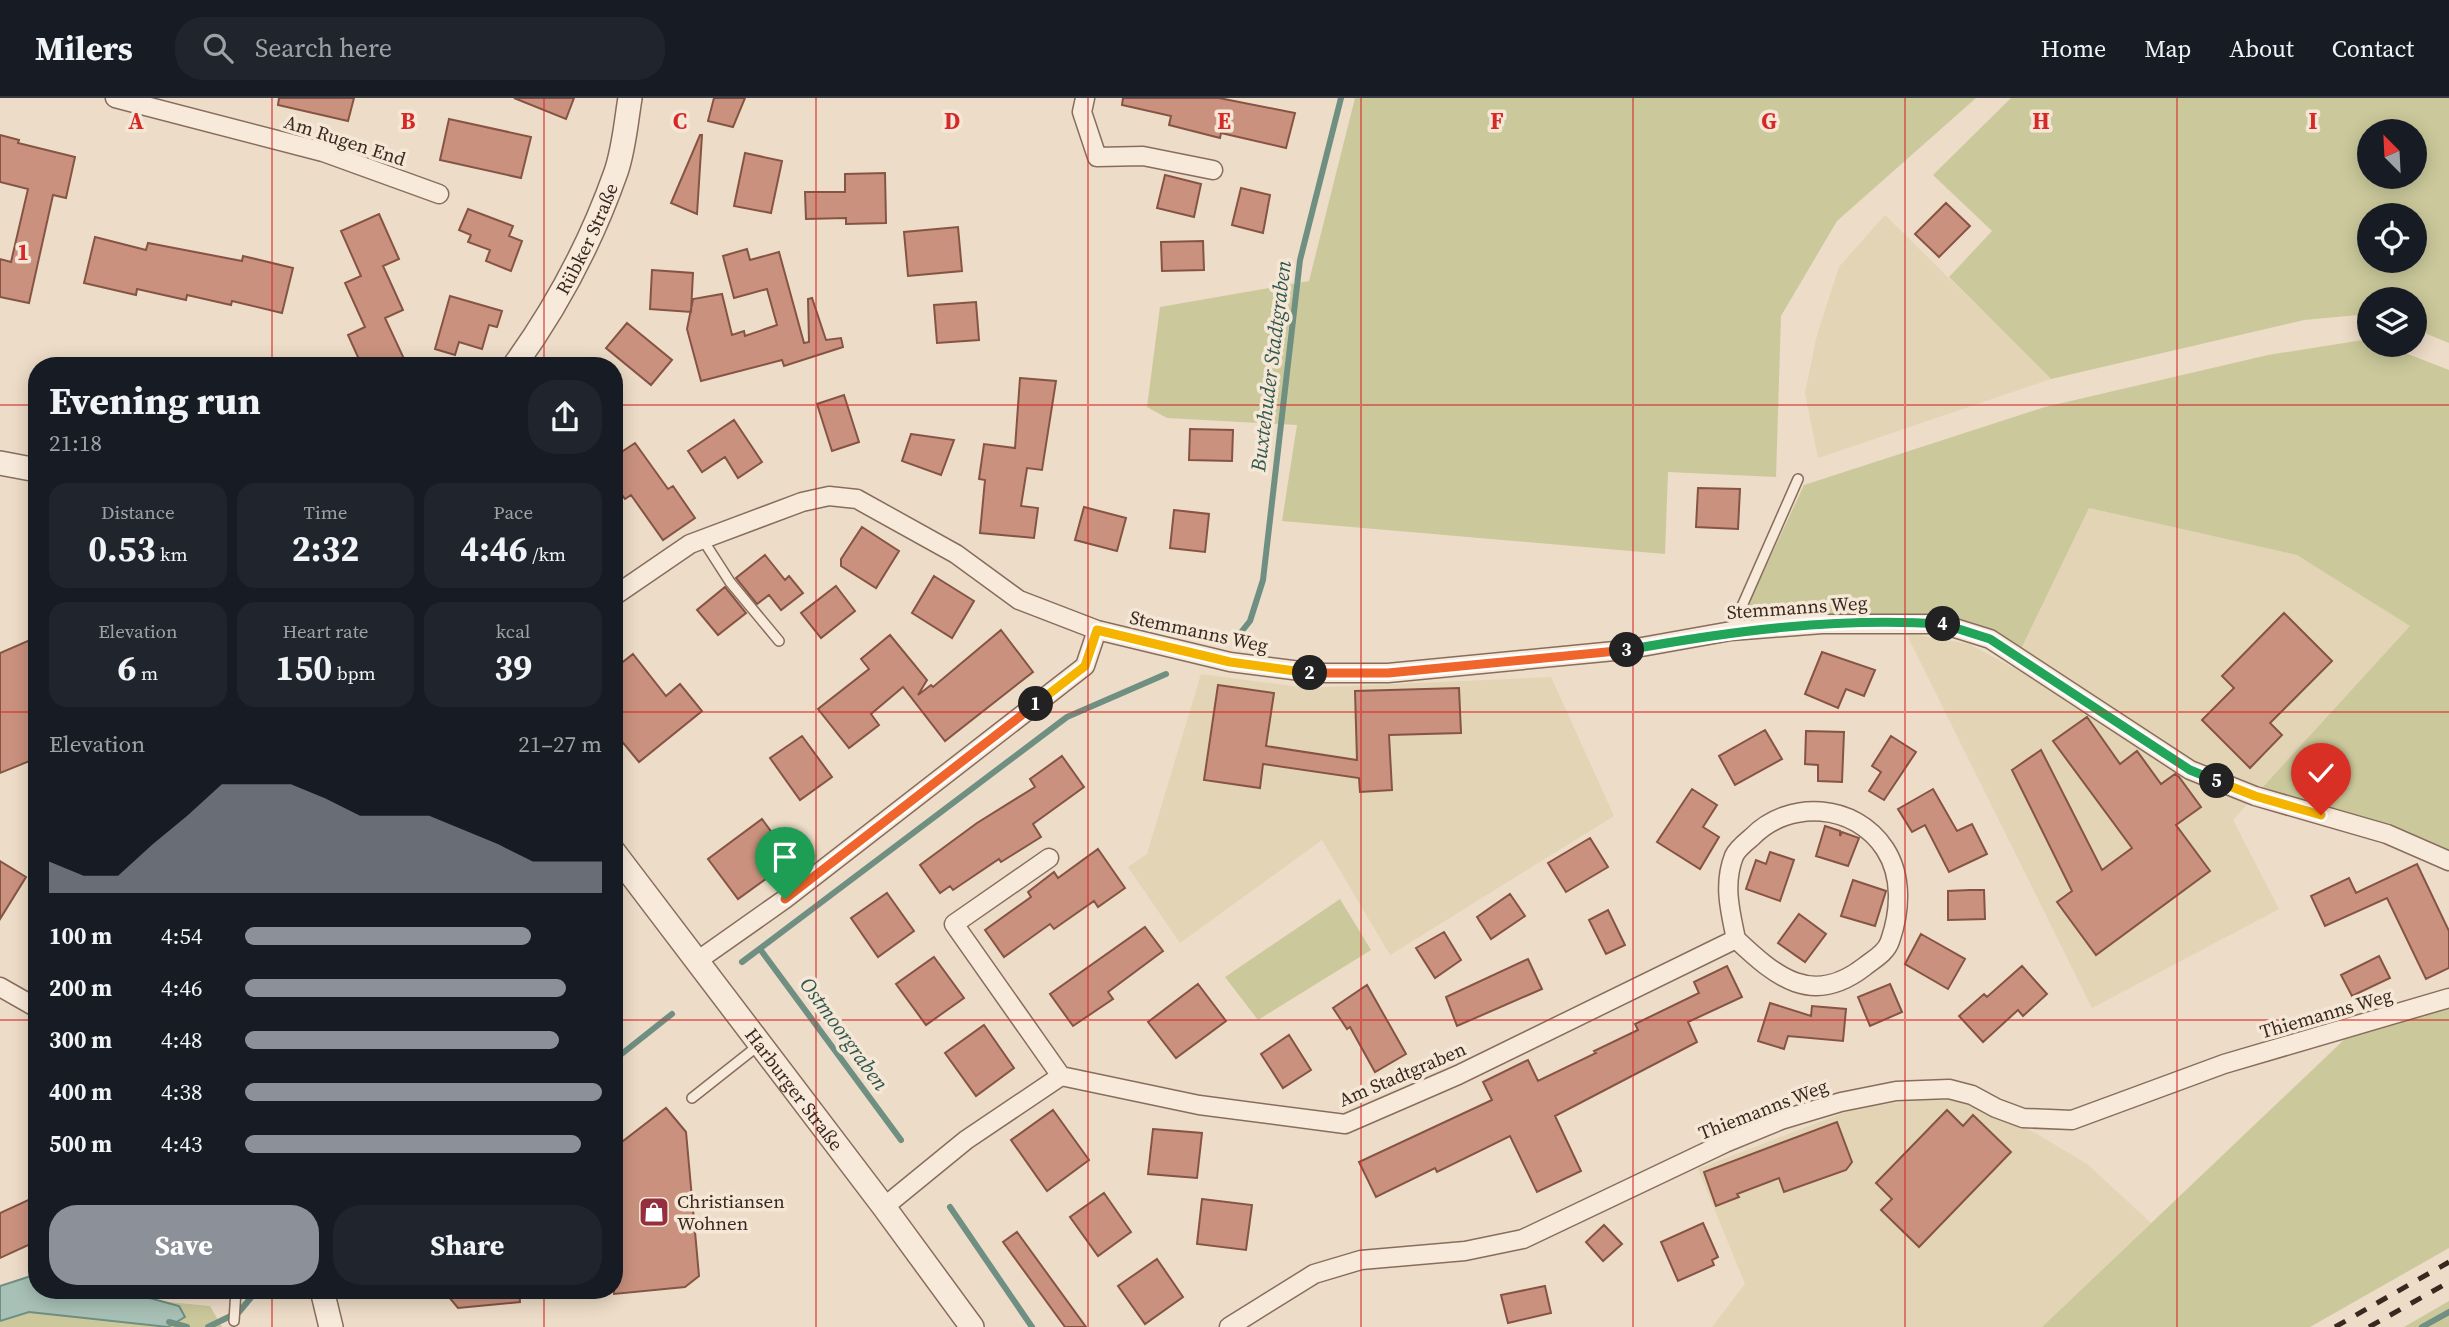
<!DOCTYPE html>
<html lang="en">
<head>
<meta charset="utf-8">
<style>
  body { margin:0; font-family:"Source Serif 4",serif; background:#20242c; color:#f1f3f6; height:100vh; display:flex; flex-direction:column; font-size:26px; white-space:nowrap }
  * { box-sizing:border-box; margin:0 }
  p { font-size:23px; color:#9ea1a6 }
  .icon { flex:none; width:38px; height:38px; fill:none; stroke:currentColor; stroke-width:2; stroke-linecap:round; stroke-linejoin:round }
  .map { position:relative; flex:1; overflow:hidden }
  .drawer { position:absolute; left:28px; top:259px; width:595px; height:942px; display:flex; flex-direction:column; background:#171b24; border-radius:28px; box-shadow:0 4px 18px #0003 }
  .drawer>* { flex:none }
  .needle { width:46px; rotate:336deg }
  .fabs { position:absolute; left:2357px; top:21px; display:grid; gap:14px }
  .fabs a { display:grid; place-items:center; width:70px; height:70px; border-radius:50%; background:#171b24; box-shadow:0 4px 18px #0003; font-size:35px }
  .pin { position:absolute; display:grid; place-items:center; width:60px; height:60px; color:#fff; margin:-72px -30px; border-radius:50% 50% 50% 0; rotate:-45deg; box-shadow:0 0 7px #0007 }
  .pin .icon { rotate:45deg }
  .km { position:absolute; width:35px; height:35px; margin:-18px; border-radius:50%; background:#222; color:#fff; font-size:19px; line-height:35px; text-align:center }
  .round { display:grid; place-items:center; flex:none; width:74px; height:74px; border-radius:28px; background:#20242c }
  .headline { display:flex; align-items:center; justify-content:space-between; height:119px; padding:0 21px }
  h1 { font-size:38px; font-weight:700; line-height:52px }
  .figures { display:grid; grid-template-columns:repeat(3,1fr); gap:10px; height:119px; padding:7px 21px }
  .figures div { display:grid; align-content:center; border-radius:18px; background:#20242c; text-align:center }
  .figures b { font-size:35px; font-weight:700 }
  .figures small { font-size:19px; font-weight:400 }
  .figures p { font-size:19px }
  .chart { height:196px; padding:14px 21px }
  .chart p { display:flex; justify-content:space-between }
  .chart svg { width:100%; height:126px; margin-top:7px; fill:#8c9099; opacity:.7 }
  .cta { display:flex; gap:14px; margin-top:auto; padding:14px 21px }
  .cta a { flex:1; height:80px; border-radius:28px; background:#8c9099; color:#fff; font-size:28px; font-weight:700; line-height:80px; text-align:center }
  .cta a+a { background:#20242c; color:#f1f3f6 }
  ul { padding:0 21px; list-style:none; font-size:23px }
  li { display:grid; grid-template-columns:112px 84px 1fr; align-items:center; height:52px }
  li i { height:18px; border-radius:9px; background:#8c9099 }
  header { display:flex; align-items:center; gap:42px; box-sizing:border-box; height:98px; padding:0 35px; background:#171b24; border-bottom:2px solid #363941 }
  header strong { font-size:33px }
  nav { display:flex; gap:38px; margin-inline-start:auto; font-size:24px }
  .search { width:490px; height:63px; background:#20242c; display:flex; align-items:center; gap:18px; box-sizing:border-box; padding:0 24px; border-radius:28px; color:#9ea1a6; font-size:26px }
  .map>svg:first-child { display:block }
</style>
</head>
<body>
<header>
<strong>Milers</strong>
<div class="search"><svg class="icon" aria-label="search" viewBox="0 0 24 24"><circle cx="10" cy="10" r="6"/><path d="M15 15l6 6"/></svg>Search here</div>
<nav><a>Home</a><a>Map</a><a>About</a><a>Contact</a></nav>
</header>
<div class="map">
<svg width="2449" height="1229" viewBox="0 0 2449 1229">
  <rect width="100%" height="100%" fill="#eddcc7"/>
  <path fill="#e2d4b5" d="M1885,117L2051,281L1818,360L1805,295L1817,237L1839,169Z
    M2089,410L2297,457L2411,528L2233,722L2279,811L2092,910L1906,535L1969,546L2012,569Z
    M1201,576L1307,590L1551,579L1614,718L1390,857L1322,742L1180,845L1128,769L1147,756Z
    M1941,999L1986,1011L2037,1036L2087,1066L2151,1125L2042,1229H1712L1745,1186L1698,1071L1856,1010Z"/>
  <path fill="#cbc99b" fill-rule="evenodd" d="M1355,0H1976L1837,123L1781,218L1776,379L1668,374L1665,456L1282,423L1297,327L1167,320L1147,309L1160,209L1309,183Z
    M2011,0H2449V245L2415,231V201H2370L2369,216L2304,222L2051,281L1949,179L1992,133L1933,77ZM2370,33H2415V79H2370ZM2370,117H2415V163H2370Z
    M2369,241L2370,247H2385L2449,272V753L2390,727L2262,690L2410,528L2297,457L2089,410L2021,551L1993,534L1945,516L1816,517L1738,528L1804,387L2045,309L2268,257Z
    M1340,801L1371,852L1258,922L1225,879Z
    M2449,908V1150L2310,1229H2042L2349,937Z
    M31,1178H37V1192H120L168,1204L210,1208L222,1229H0V1188Z
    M2449,1203V1229H2404Z"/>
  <path fill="#a8c1b6" stroke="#6f8f82" stroke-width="2" d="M31,1178H37V1192H120L179,1208L185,1219L168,1229L29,1214L0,1223V1188Z"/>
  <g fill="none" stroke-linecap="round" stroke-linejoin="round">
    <path stroke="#6f8f82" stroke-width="6" d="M1238,538L1250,523L1263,482L1300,162L1341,0
      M760,851L901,1042
      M742,864L1067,619L1166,576
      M614,962L672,916
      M950,1109L1032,1229
      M169,1224L187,1229
      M208,1229L239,1214L254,1196L265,1192
      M2422,1229L2449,1214"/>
  </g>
  <path fill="#ca927e" stroke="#865444" stroke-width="2" d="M279,0H354L348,23L278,7Z
    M514,0H574L566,21Z
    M714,0H745L733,29L708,23Z
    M1123,0H1219L1295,15L1286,50L1221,35L1220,40L1169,27L1171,18L1122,7Z
    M449,21L531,39L521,80L440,62Z
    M0,37L19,42L18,45L75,59L66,100L53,97L29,205L0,199V161L11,164L28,91L0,84Z
    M700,37H702L697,116L671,105Z
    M745,55L782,63L771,115L734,108Z
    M885,75L886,125L846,126V120L806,121L805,94H845V76Z
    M1165,77L1201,86L1194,119L1157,110Z
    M1241,90L1270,97L1263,135L1232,127Z
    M1946,105L1970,128L1939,159L1915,136Z
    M468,111L513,128L509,138L522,143L511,173L486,163L490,152L468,144L471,137L459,132Z
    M379,116L399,161L383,168L403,212L385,220L405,263L395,268H362L348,237L365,229L345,185L361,178L341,133Z
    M958,129L962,173L908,178L904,134Z
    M95,139L146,152L148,145L242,163L243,158L293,170L282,215L232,203L231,207L187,197L186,202L137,191L136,197L84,185Z
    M1203,143L1204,172L1162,173L1161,144Z
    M747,151L750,162L779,154L804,245L809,244L808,201L812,200L826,242L841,240L843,249L784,268L782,262L701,283L687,231L693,201L722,196L732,237L744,233L745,238L777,227L767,191L734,200L723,158Z
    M652,172L693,175L691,214L650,211Z
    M450,198L502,213L497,229L489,227L482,251L459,244L455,257L435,251Z
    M976,204L979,242L937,245L934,207Z
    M627,225L672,262L651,287L606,250Z
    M1020,280L1056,283L1042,372L1027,370L1021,408L1038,410L1034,440L980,435L985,382L979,381L984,346L1015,350Z
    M844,297L859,344L832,353L817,306Z
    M734,322L762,364L738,380L725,359L702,374L688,353Z
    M1190,331L1233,332L1232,363L1189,362Z
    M911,336L954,342L941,377L902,363Z
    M635,345L668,391L673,388L695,420L663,442L631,397L625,401L614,386V359Z
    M1698,390L1740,391L1738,431L1696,429Z
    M1084,409L1126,420L1117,453L1075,442Z
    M1174,412L1209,416L1205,454L1170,450Z
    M862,429L899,453L876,490L841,468V461Z
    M765,457L785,482L789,478L803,495L781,512L769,497L757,506L736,480Z
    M934,478L974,503L952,540L912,515Z
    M836,488L855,513L821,540L801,515Z
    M725,489L746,515L718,537L697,512Z
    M2284,515L2332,563L2270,625L2282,637L2250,670L2202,622L2234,590L2222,578Z
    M1001,532L1033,574L945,643L903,589L871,616L879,627L849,650L818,611L869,571L861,561L890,537L927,582L918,597L931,587L933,589Z
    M37,539V660L0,675V555Z
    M1822,554L1875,572L1864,598L1846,591L1838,610L1805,596Z
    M633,556L666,598L680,586L702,613L639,664L614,634V571Z
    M1218,587L1274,595L1266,648L1357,662L1355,593L1459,590L1461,635L1389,637L1392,692L1360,694L1359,680L1263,666L1260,690L1204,682Z
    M2087,619L2120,666L2137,653L2161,686L2175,676L2179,679L2201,709L2176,727L2210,773L2096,857L2057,804L2072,793L2012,672L2041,652L2102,772L2132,750L2053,643Z
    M1765,632L1782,661L1735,687L1719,658Z
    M1806,633L1844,634L1842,684L1818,683V667L1805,666Z
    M802,638L832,679L800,702L770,660Z
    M1891,638L1916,654L1884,702L1869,693L1881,674L1872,668Z
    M1062,658L1084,689L1033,726L1041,739L1001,764L999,761L953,792L950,788L940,795L920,767L977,725L1035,689L1030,681Z
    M1692,691L1717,707L1703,729L1719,739L1700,771L1657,744Z
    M1933,691L1957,733L1972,726L1987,756L1949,774L1925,727L1912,734L1898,711Z
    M762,721L792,762L738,801L708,761Z
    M1825,728L1840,733V738L1842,734L1859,740L1848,768L1816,758Z
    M1590,740L1608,769L1566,794L1548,765Z
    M1098,751L1125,790L1098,809L1094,803L1054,831L1050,826L1004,859L985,832L1031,799L1028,794L1054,774L1058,780Z
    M1770,754L1794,762L1780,803L1746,791L1756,762L1766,766Z
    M0,763L26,779L0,821Z
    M2417,766L2449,833V870L2426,881L2387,800L2325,828L2311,798L2349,780L2356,795Z
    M1853,782L1886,793L1875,828L1841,818Z
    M1970,792H1984L1985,821L1948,822V793Z
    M887,795L914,833L878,859L851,820Z
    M1510,796L1525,818L1491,841L1477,819Z
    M1608,812L1625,847L1606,856L1589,822Z
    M1799,816L1826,836L1805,864L1778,845Z
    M1145,829L1163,853L1108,894L1113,901L1073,928L1050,896Z
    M1444,834L1461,862L1435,880L1416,850Z
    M1921,836L1965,861L1948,891L1905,866Z
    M2379,858L2390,880L2352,898L2341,877Z
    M934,859L964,900L926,927L896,886Z
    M1528,861L1542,891L1457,928L1446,899Z
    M1727,868L1742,899L1688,924L1697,944L1555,1018L1581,1073L1537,1094L1510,1038L1437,1074L1435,1070L1376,1099L1359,1064L1492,1002L1483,984L1528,962L1538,983L1596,955L1594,953L1638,932L1635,926L1699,895L1694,884Z
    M2022,868L2047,896L2023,918L2018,912L1983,944L1959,918L1984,896L1987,899Z
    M1198,886L1226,923L1176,960L1148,924Z
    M1890,886L1902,914L1870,928L1858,899Z
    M1367,887L1406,956L1375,974L1350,929L1347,931L1333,910Z
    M1770,905L1811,918L1812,908L1846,911L1843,943L1788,938L1784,951L1758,943Z
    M984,927L1014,970L976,998L945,955Z
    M1289,937L1311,972L1283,990L1261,956Z
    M666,1010L686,1034L699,1178L685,1189L614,1196V1050Z
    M1053,1012L1089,1062L1047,1093L1011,1042Z
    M1947,1012L1963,1028L1973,1017L2011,1054L1919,1149L1881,1112L1892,1101L1876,1085Z
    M1837,1024L1852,1064L1846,1072L1784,1094L1779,1080L1737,1096L1739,1099L1716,1108L1704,1074Z
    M1153,1031L1202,1035L1197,1080L1148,1076Z
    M1104,1095L1131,1134L1098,1158L1070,1119Z
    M37,1098V1143L0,1160V1115Z
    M1202,1101L1252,1107L1246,1152L1197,1146Z
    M1703,1125L1718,1159L1712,1162L1714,1167L1678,1183L1661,1144Z
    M1604,1127L1622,1146L1603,1163L1586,1144Z
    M1017,1134L1086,1229H1065L1003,1144Z
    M1157,1161L1183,1199L1145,1226L1118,1188Z
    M1545,1188L1551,1215L1508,1225L1501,1197Z
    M443,1192H519L520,1204L458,1210Z"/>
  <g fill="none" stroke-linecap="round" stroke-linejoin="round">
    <g stroke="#886d5d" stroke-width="12">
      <path id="service" d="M703,442L730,484L779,543
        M1731,533L1798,381
        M692,1000L759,947
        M234,1223L236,1192"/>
    </g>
    <g stroke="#886d5d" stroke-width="21">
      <path id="minor" d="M115,0L323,54L439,96
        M1085,0L1082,14L1097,59L1143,58L1213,72
        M614,498L690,446L802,404L829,398L857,401L956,456L1019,502L1097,532L1230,564L1316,575H1388L1625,552L1731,533L1822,526H1942L1990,541L2190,672L2255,698L2387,736L2449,763
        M1049,760L954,826L1061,978
        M697,863L785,801L1085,568L1097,532
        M0,889L37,910
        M884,1109L966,1042L1061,978L1199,1007L1345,1026L1458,977L1736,841C1776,879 1812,909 1864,869C1874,861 1886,855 1890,843C1900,814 1903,779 1885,751C1855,705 1789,701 1752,739C1746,744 1737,751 1734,758C1723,786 1730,813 1736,841
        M1229,1229L1314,1176L1361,1162L1465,1153L1523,1141L1725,1045L1781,1022L1841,1004L1896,993L1949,991L1972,997L1996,1010L2023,1020L2072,1022L2224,966L2449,900"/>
    </g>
    <g stroke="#886d5d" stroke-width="26">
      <g id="tertiary">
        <path id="s1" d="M514,268C556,210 592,142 616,74C624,51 626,24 630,0"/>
        <path d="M0,365L37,372"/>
        <path id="s2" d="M614,754L884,1109L972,1229"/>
        <path d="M322,1192L331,1229"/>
      </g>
    </g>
    <use href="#service" stroke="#f8eada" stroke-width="9"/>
    <use href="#minor" stroke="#f8eada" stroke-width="18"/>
    <use href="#tertiary" stroke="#f8eada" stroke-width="23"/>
    <path stroke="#392820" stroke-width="5" stroke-dasharray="12 12" stroke-linecap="butt" d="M2335,1229L2449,1164
      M2369,1229L2449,1184"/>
  </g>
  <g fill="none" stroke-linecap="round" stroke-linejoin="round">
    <g stroke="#fff" stroke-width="14">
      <path id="split-1" d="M785,801L1036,606"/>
    </g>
    <g stroke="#fff" stroke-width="14">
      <path id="split-2" d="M1036,606L1085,568L1097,532L1230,564L1310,575"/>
    </g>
    <g stroke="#fff" stroke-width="14">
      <path id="split-3" d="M1310,575H1388L1627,552"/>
    </g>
    <g stroke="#fff" stroke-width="14">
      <path id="split-4" d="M1627,552C1731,533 1836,519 1943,526"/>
    </g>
    <g stroke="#fff" stroke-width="14">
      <path id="split-5" d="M1943,526L1990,541L2190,672L2217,683"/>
    </g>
    <g stroke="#fff" stroke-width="14">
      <path id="split-6" d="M2217,683L2255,698L2321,717"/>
    </g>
    <use href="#split-1" stroke="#f0652b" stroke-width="9"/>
    <use href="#split-2" stroke="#f5b400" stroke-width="9"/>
    <use href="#split-3" stroke="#f0652b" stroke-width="9"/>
    <use href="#split-4" stroke="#22a559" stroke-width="9"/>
    <use href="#split-5" stroke="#22a559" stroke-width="9"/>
    <use href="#split-6" stroke="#f5b400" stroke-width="9"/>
  </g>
  <path fill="none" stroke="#d62828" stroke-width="2" stroke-opacity="0.55" d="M272,0V268M544,0V268M816,0V1229M1088,0V1229M1361,0V1229M1633,0V1229M1905,0V1229M2177,0V1229M0,307H37M614,307H2449M0,614H37M614,614H2449M0,922H37M614,922H2449M272,1192V1229M544,1192V1229"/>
  <defs>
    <g id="shop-square" transform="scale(1.575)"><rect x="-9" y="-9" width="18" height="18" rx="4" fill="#952f3f" stroke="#f5e7d6"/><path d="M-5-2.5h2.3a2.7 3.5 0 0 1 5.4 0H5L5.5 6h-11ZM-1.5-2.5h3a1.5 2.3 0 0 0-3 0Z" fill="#fff"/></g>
  </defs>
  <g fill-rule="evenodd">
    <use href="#shop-square" x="654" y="1114"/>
  </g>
  <g text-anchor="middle" stroke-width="7" stroke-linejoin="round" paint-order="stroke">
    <g font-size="19" fill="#392820" stroke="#f5e7d6">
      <text transform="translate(345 42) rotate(18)" y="7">Am Rugen End</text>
      <text dy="7" stroke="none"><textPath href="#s1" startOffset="147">Rübker Straße</textPath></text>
      <text transform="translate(1797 509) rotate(-4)" y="7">Stemmanns Weg</text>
      <text transform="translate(1199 533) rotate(12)" y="7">Stemmanns Weg</text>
      <text transform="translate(2326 915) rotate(-16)" y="7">Thiemanns Weg</text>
      <text transform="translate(1402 976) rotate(-23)" y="7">Am Stadtgraben</text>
      <text dy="7" stroke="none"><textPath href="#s2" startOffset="298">Harburger Straße</textPath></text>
      <text transform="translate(1763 1011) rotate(-21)" y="7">Thiemanns Weg</text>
    </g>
    <g font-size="19" fill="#392820" stroke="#f5e7d6" text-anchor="start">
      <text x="677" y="1110">Christiansen<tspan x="677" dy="22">Wohnen</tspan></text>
    </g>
    <g font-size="21" font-style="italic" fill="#30584f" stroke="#f5e7d6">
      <text transform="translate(1271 268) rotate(-83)" y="7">Buxtehuder Stadtgraben</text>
      <text transform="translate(844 936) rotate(54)" y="7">Ostmoorgraben</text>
    </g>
  </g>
  <g font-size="23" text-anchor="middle" font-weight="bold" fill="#d62828" stroke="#f5e7d6" stroke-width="7" stroke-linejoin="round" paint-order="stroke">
    <text x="136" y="31">A</text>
    <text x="408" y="31">B</text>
    <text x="680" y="31">C</text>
    <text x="952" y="31">D</text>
    <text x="1224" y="31">E</text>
    <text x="1497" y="31">F</text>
    <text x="1769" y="31">G</text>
    <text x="2041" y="31">H</text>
    <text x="2313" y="31">I</text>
    <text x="23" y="162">1</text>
  </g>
</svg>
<div class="fabs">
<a><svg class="needle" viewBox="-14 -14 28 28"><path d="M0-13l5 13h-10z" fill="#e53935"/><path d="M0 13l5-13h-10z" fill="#9ea1a6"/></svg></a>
<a><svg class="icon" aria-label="locate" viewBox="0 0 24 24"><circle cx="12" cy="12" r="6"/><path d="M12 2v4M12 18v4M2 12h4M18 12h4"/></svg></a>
<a><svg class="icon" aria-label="layers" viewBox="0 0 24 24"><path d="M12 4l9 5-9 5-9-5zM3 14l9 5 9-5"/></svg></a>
</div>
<div class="pin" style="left:785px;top:801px;background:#1e9e55"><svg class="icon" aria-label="arrive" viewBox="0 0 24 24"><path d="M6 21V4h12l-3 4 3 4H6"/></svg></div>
<div class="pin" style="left:2321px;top:717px;background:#d93025"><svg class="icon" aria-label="check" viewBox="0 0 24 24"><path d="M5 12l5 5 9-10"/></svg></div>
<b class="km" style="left:1036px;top:606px">1</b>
<b class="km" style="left:1310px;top:575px">2</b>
<b class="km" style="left:1627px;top:552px">3</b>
<b class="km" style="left:1943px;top:526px">4</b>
<b class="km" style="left:2217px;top:683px">5</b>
<section class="drawer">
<div class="headline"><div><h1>Evening run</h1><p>21:18</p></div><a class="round"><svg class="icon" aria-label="share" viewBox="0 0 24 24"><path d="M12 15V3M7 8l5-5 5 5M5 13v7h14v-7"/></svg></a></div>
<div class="figures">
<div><p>Distance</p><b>0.53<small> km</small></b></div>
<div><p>Time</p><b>2:32</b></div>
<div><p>Pace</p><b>4:46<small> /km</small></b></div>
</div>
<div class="figures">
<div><p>Elevation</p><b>6<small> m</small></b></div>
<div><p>Heart rate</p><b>150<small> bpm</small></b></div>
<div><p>kcal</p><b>39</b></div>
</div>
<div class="chart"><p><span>Elevation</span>21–27 m</p>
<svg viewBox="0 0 160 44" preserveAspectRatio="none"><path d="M0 44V33L10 38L20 38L30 27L40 17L50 6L60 6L70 6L80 11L90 17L100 17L110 17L120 22L130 27L140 33L150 33L160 33V44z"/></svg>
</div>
<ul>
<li><b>100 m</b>4:54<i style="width:80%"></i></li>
<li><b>200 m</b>4:46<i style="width:90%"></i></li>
<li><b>300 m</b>4:48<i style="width:88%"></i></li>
<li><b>400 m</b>4:38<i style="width:100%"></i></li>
<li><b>500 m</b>4:43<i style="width:94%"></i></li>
</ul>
<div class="cta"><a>Save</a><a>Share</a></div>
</section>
</div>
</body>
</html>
